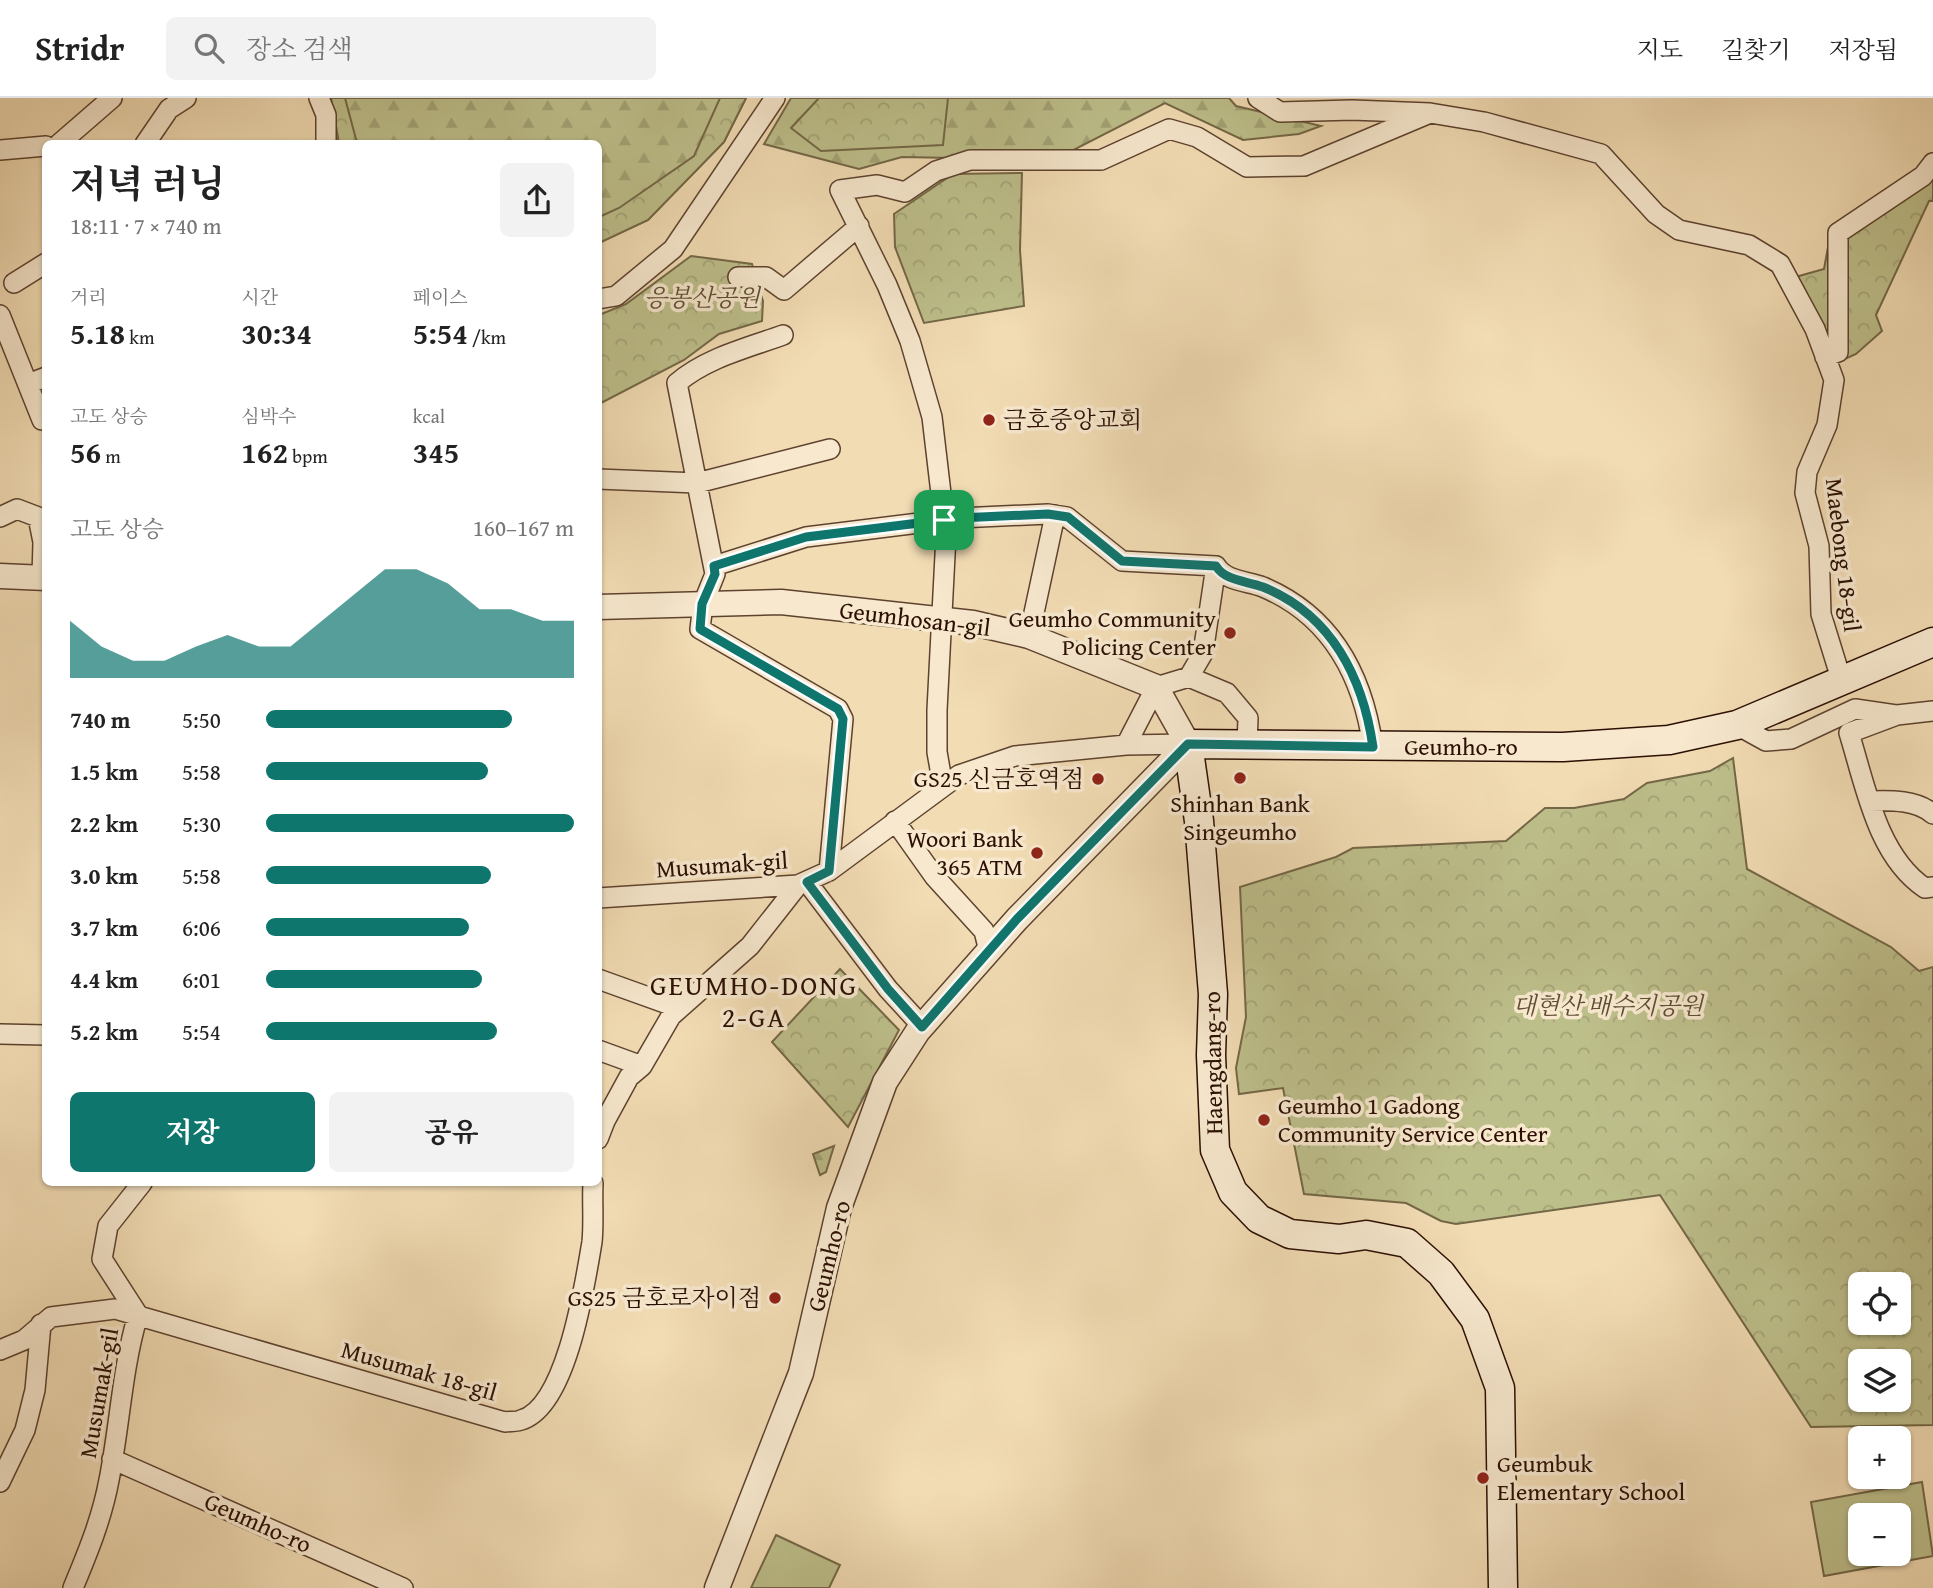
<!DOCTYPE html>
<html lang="ko">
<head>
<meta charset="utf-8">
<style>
  body { margin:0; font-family:"Gentium Book Plus","Noto Serif KR",serif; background:#f2f2f2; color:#222; height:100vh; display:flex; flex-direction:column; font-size:26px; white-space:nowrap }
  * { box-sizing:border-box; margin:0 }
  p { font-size:23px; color:#767676 }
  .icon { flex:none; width:38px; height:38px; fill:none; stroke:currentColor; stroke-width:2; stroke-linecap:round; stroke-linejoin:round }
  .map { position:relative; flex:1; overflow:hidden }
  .side { position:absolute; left:42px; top:42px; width:560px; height:1046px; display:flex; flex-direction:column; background:#fff; border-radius:10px; box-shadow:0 2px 5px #0004 }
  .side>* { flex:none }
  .fabs { position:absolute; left:1848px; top:1174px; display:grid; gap:14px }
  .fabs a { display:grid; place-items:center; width:63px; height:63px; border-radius:10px; background:#fff; box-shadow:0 2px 5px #0004; font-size:35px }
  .pin { position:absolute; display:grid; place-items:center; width:60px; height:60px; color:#fff; margin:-30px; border-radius:14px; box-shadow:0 4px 10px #0006 }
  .round { display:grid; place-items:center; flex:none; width:74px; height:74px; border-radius:10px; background:#f2f2f2 }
  .headline { display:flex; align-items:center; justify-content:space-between; height:119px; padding:0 28px }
  h1 { font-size:38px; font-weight:700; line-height:52px }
  .metrics { display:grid; grid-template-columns:repeat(3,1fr); gap:10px; height:119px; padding:7px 28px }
  .metrics div { display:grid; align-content:center }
  .metrics b { font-size:30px; font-weight:700 }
  .metrics small { font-size:19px; font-weight:400 }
  .metrics p { font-size:19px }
  .chart { height:196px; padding:14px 28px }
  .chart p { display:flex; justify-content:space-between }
  .chart svg { width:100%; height:126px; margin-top:7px; fill:#0f766e; opacity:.7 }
  .primary-button { display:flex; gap:14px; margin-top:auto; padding:14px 28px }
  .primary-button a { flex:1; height:80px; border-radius:10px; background:#0f766e; color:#fff; font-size:28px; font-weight:700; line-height:80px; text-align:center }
  .primary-button a+a { background:#f2f2f2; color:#222 }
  ul { padding:0 28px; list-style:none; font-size:23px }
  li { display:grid; grid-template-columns:112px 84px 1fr; align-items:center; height:52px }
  li i { height:18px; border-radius:9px; background:#0f766e }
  header { display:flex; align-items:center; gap:42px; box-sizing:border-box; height:98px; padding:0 35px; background:#fff; border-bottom:2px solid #e0e0e0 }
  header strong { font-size:33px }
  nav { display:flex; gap:38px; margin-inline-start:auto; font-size:24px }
  .search { width:490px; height:63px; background:#f2f2f2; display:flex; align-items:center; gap:18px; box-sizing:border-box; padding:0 24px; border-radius:10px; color:#767676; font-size:26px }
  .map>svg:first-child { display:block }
</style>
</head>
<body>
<header>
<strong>Stridr</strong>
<div class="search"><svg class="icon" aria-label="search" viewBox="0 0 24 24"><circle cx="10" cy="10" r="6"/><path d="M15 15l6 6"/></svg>장소 검색</div>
<nav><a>지도</a><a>길찾기</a><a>저장됨</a></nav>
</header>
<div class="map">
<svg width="1933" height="1490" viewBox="0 0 1933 1490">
  <defs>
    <pattern id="forest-firs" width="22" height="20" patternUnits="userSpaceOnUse" patternTransform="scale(1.75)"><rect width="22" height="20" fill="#bdbf8b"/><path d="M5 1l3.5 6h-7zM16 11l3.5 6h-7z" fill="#a3a376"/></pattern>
    <pattern id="park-crowns" width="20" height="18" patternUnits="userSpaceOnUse" patternTransform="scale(1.75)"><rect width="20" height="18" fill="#bdbf8b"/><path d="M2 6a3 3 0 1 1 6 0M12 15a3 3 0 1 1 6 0" fill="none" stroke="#a3a376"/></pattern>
  </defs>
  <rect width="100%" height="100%" fill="#f2dcb4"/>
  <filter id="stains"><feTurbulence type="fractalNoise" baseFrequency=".00286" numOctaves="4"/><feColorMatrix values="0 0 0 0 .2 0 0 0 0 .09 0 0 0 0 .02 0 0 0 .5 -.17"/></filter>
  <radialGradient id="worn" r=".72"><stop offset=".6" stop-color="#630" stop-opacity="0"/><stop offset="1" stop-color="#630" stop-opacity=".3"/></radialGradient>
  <path fill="#bdbf8b" stroke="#746747" stroke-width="2" fill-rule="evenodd" d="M1922,1384L1933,1458L1824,1478L1811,1404ZM1860,1418H1899V1456H1860Z
    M776,1437L840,1467L829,1490H751Z"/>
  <path fill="url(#forest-firs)" stroke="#746747" stroke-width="2" d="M331,0H746L724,44L648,122L599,145L598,46L339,45Z
    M791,0H1229L1236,8L1321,28L1299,36L1243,42L1165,5L1054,62L902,59L859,71L764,46Z
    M834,1048L826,1074L820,1077L813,1056Z"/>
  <path fill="url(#park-crowns)" stroke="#746747" stroke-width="2" fill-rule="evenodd" d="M331,0H345L357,45H339Z
    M720,0H746L724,44L648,122L599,145V119L619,110L694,58Z
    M819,0H948L943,47L821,53L791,30Z
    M1933,74V103H1929L1876,217L1882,233L1856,256L1832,267L1792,180L1824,171L1832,127L1926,82Z
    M1022,75L1020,152L1024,208L924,225L895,149L894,116L953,76Z
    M691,158L752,166L763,203L762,223L719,236L684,262L599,306V217L626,206Z
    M1733,660L1747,771L1891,849L1919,873L1933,869V1327L1811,1329L1660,1097L1456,1126L1441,1123L1406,1105L1304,1096L1283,990L1239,996L1236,970L1246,919L1240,789L1336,759L1353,750L1506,743L1545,710H1574L1624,701L1647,685L1710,673ZM1860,1186H1899V1225H1860ZM1860,1264H1899V1302H1860Z
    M840,871L899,932L848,1029L772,944Z"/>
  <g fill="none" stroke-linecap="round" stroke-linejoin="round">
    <g stroke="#5d422f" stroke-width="22">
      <path id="minor" d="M319,0L326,17V46
        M1258,0L1280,14L1352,12L1430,15L1484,24L1601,56L1656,116L1679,132L1749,147L1780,166L1815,231L1834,282L1827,327L1807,374L1805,395L1819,448L1821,516L1842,584
        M59,46L112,0
        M145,46L169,11L186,0
        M0,52L46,48
        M738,179H766L784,192L859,128
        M14,185L46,165
        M598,201L616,198L673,151L775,0
        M0,217L42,322H46
        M783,237C747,250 706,260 677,285L715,476L703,506L700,531L838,611L843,621L829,773
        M1825,259L1838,254V135L1923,78L1933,65
        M28,286L46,279
        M598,381L697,385L830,351
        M0,419L17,411L38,419L43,444L42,479
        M714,468L806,439L959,420L1048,416L1067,419L1122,463L1216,468C1225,483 1247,483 1263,489C1332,518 1363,579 1373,649
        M1029,538L1055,417
        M1189,579L1203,555L1216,468
        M1933,613L1897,617L1849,635C1865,686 1877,758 1925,790L1933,789
        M1737,627L1766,643L1791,641L1855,611L1896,617
        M1126,647L1156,589L1189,579L1227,595L1248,620L1247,647
        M943,688L937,654V612L946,438L932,319L910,243L887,187L840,92L877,87L905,94L936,73L970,62H1101L1169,31L1197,39L1247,69L1304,68L1430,15
        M1870,703C1891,702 1917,702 1933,716
        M895,723L934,778L984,833L989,853
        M807,784L888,891L922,928
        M598,800L798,787L829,773L959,677L1015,658L1126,647L1188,646
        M598,881L679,910
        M0,936L46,937
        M598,952L642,968
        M598,1041L605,1023L629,979L642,968L671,918L750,848L798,787
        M0,1252L24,1242L51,1219L115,1211L505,1324C510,1323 517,1324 521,1322C567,1309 585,1185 592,1144C594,1125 592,1104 593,1085
        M112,1361L403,1490
        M0,1384L25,1332L35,1292L41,1226
        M73,1490C88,1454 102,1420 109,1382C120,1327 122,1270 138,1217L102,1161L108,1128L142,1085"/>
    </g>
    <g stroke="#5d422f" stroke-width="27">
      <path id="tertiary" d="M0,478L46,480
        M598,509L781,504L973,525L1029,538L1156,589L1188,646L1017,821L918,933L885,984L839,1110L801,1275L717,1490"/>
    </g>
    <g stroke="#2b0f03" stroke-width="31">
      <path id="secondary" d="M1503,1490L1500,1290L1475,1221L1441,1175L1407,1145L1366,1137L1339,1141L1290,1136L1259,1121L1233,1094L1215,1052L1211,957L1213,896L1199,723L1188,646L1563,649L1669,642L1737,627L1933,544"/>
    </g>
    <use href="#minor" stroke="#f7e8ce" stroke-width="19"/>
    <use href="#tertiary" stroke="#f7e8ce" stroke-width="24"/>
    <use href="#secondary" stroke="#f7e8ce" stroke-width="28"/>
  </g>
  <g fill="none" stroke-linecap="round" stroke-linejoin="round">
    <g stroke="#fff" stroke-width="14">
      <path id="route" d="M1048,416L1068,419L1122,463L1216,468C1225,483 1247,483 1263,489C1332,517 1363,580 1373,649L1188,646L1017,821L922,929L888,891L807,784L829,773L843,621L838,611L700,531L702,506L715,476L714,468L806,439L959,420Z"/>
    </g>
    <use href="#route" stroke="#0f766e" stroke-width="9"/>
  </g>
  <g fill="#8f2418" stroke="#f7e8ce" stroke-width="2.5">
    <circle cx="989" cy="322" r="7"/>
    <circle cx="1230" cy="535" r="7"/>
    <circle cx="1240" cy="680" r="7"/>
    <circle cx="1098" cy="681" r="7"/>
    <circle cx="1037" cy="755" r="7"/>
    <circle cx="1264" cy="1022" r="7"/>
    <circle cx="775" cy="1200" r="7"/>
    <circle cx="1483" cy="1380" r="7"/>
  </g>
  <g text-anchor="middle" stroke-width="7" stroke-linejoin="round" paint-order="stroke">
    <g font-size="24" font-style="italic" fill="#5e4d33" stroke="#f7e8ce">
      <text x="702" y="208">응봉산공원</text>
      <text x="1608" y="916">대현산 배수지공원</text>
    </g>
    <g font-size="24" fill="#2b0f03" stroke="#f7e8ce" text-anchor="end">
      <text x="1003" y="330" text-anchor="start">금호중앙교회</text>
      <text x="1216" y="529">Geumho Community<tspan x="1216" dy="28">Policing Center</tspan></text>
      <text x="1084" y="689">GS25 신금호역점</text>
      <text x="1240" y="714" text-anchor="middle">Shinhan Bank<tspan x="1240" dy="28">Singeumho</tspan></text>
      <text x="1023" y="749">Woori Bank<tspan x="1023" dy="28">365 ATM</tspan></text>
      <text x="1278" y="1016" text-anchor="start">Geumho 1 Gadong<tspan x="1278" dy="28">Community Service Center</tspan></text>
      <text x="761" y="1208">GS25 금호로자이점</text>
      <text x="1497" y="1374" text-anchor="start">Geumbuk<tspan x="1497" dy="28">Elementary School</tspan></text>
    </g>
    <g font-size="24" fill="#2b0f03" stroke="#f7e8ce">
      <text transform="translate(1843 457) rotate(83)" y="8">Maebong 18-gil</text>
      <text transform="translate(915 521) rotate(7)" y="8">Geumhosan-gil</text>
      <text x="1461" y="657">Geumho-ro</text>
      <text transform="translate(722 767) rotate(-4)" y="8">Musumak-gil</text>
      <text transform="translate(1213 965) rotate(-91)" y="8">Haengdang-ro</text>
      <text transform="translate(829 1158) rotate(-76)" y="8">Geumho-ro</text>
      <text transform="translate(419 1273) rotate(16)" y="8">Musumak 18-gil</text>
      <text transform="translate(99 1295) rotate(-80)" y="8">Musumak-gil</text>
      <text transform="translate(258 1425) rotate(24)" y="8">Geumho-ro</text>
    </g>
    <g font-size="28" letter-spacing="2" fill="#2b0f03" stroke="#f7e8ce">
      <text x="754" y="897">GEUMHO-DONG<tspan x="754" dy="32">2-GA</tspan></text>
    </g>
  </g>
  <rect width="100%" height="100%" filter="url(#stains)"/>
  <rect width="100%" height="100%" fill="url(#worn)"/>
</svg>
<div class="fabs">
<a><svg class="icon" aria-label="locate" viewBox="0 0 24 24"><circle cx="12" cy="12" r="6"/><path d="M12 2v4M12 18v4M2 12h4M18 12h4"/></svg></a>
<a><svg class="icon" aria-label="layers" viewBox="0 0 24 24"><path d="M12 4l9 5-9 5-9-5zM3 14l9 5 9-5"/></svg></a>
<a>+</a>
<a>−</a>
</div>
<div class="pin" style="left:944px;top:422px;background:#1e9e55"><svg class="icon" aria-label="arrive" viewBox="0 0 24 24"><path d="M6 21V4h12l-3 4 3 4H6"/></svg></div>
<section class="side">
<div class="headline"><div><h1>저녁 러닝</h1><p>18:11 · 7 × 740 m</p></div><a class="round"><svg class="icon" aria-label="share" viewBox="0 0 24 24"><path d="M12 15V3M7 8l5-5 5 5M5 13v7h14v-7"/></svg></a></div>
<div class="metrics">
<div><p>거리</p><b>5.18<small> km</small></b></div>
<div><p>시간</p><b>30:34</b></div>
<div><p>페이스</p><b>5:54<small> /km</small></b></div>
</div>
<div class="metrics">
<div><p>고도 상승</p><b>56<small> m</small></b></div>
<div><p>심박수</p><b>162<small> bpm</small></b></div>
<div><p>kcal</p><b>345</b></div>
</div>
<div class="chart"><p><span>고도 상승</span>160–167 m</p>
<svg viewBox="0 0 160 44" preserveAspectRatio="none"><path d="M0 44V24L10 33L20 38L30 38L40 33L50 29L60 33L70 33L80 24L90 15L100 6L110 6L120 11L130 20L140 20L150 24L160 24V44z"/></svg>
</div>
<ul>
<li><b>740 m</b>5:50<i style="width:80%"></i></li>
<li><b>1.5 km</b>5:58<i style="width:72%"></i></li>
<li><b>2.2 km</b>5:30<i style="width:100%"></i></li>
<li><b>3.0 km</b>5:58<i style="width:73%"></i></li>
<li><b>3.7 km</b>6:06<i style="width:66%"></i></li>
<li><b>4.4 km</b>6:01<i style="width:70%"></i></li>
<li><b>5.2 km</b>5:54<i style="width:75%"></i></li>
</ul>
<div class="primary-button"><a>저장</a><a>공유</a></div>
</section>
</div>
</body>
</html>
